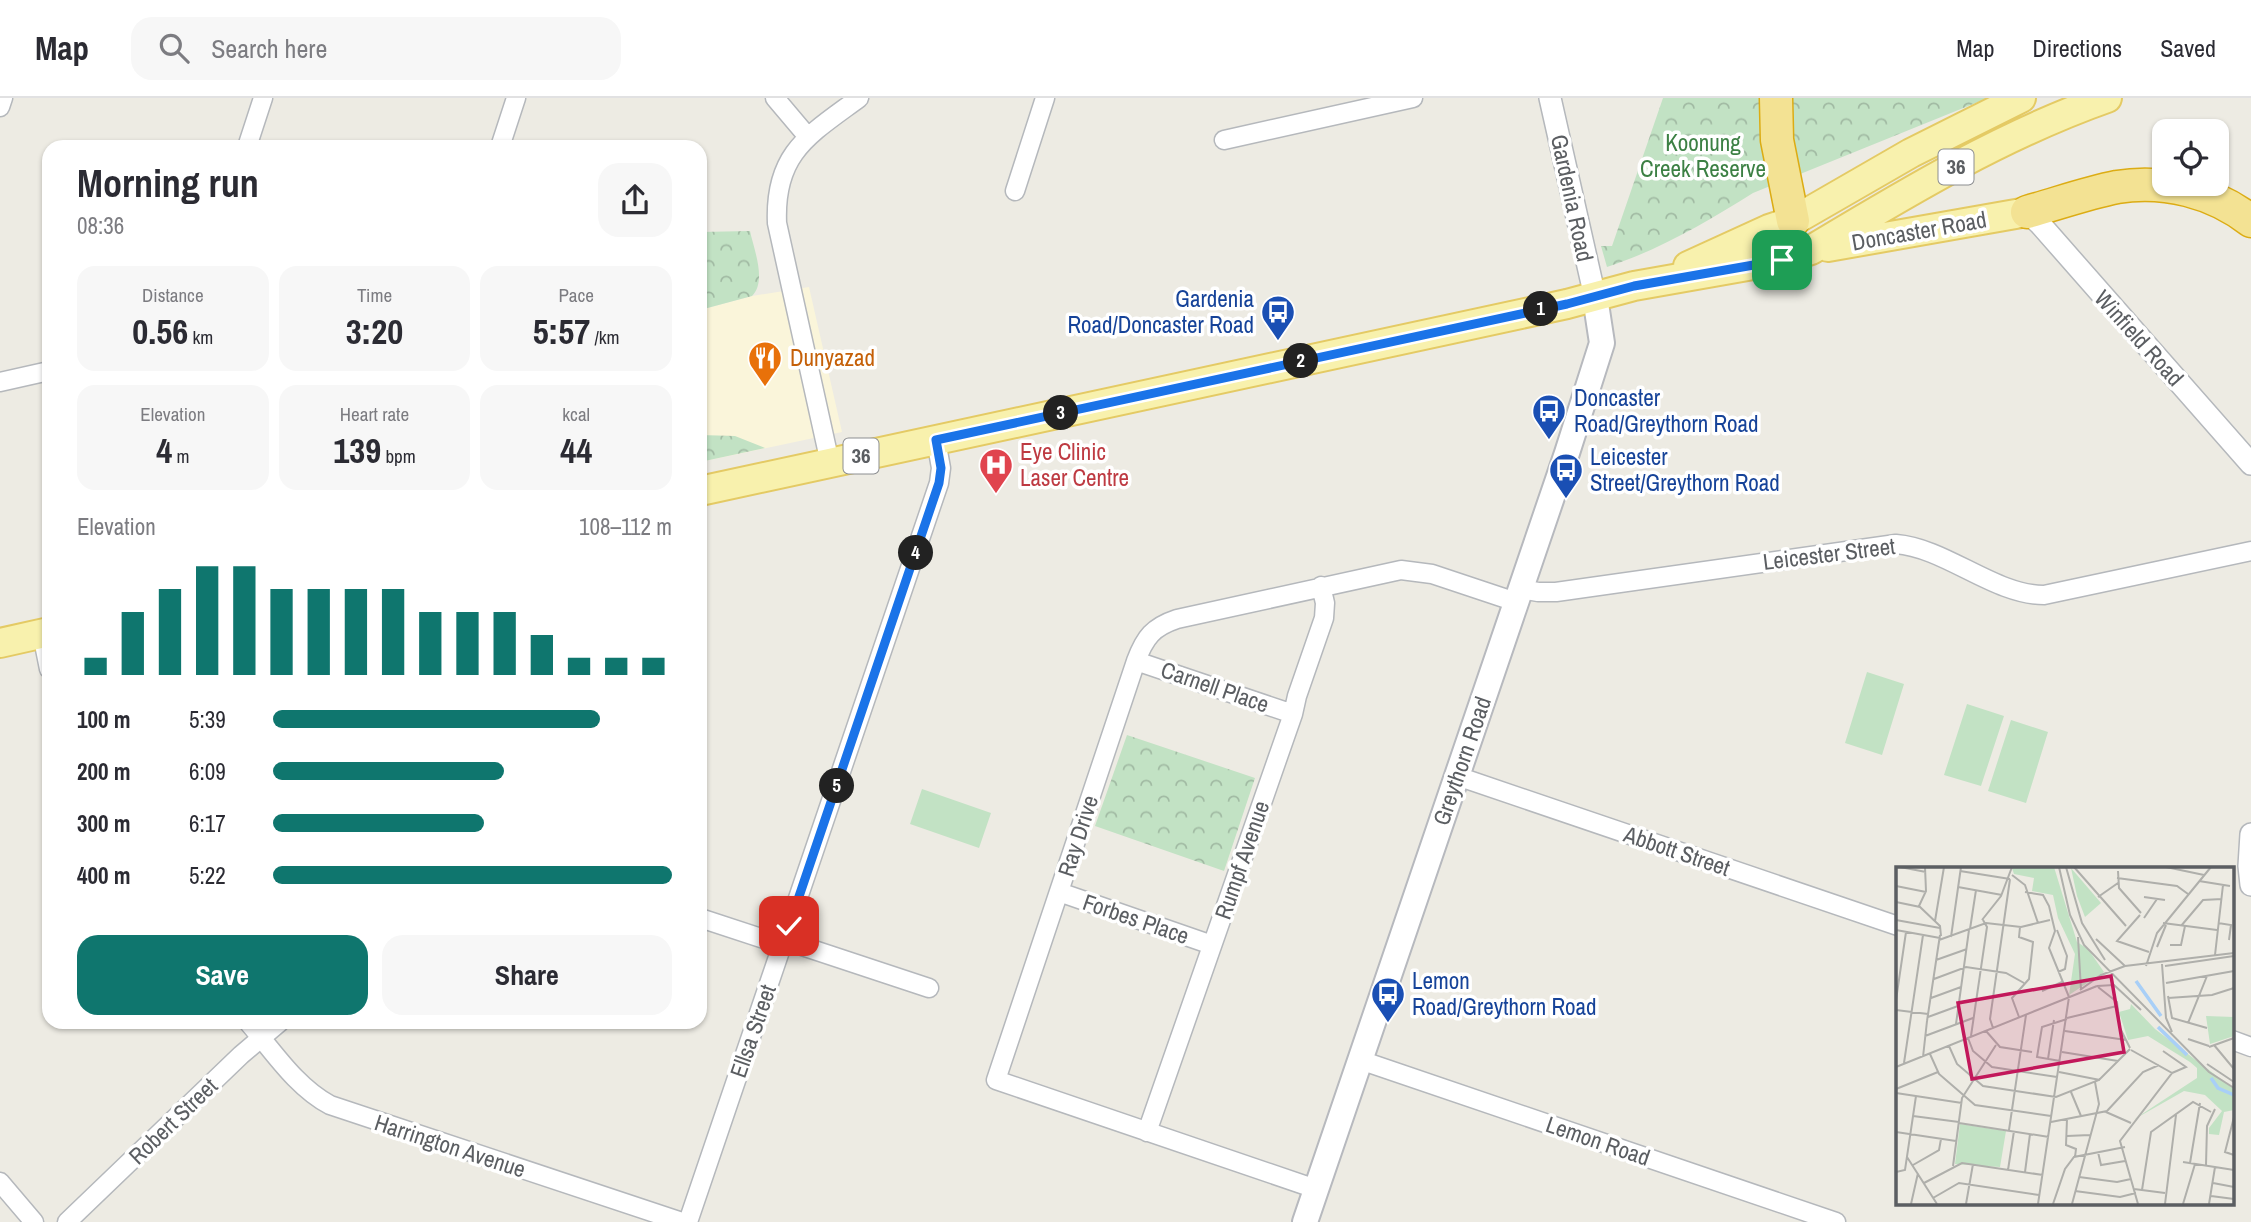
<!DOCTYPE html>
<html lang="en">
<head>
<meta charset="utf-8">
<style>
  body { margin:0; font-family:"Archivo Narrow",sans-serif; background:#f7f7f7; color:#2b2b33; height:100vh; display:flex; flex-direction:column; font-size:26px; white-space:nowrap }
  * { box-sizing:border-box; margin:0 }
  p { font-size:23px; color:#7c7c81 }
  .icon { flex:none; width:38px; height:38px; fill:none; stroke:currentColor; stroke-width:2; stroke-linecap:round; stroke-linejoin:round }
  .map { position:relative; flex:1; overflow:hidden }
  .panel { position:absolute; left:42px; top:42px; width:665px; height:889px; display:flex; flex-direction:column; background:#fff; border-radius:21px; box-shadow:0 2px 5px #0004 }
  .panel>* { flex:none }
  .tools { position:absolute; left:2152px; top:21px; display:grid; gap:14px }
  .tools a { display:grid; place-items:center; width:77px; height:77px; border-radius:14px; background:#fff; box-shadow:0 2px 5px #0004; font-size:35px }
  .pin { position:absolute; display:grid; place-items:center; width:60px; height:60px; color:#fff; margin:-30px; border-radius:14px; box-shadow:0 4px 10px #0006 }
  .km { position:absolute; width:35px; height:35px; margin:-18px; border-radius:50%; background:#222; color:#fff; font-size:19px; line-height:35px; text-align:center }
  .round { display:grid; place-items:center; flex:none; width:74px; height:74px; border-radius:21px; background:#f7f7f7 }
  .summary { display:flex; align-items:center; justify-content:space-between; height:119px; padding:0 35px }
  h1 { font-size:38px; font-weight:700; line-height:52px }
  .stats { display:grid; grid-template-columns:repeat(3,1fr); gap:10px; height:119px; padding:7px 35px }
  .stats div { display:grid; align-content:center; border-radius:18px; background:#f7f7f7; text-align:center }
  .stats b { font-size:35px; font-weight:700 }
  .stats small { font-size:19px; font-weight:400 }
  .stats p { font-size:19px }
  .chart { height:196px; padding:14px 35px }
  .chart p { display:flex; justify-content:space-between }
  .chart svg { width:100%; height:126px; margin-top:7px; stroke:#0f766e; stroke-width:6 }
  .button { display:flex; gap:14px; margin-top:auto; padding:14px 35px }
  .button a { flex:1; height:80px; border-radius:21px; background:#0f766e; color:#fff; font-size:28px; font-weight:700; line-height:80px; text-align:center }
  .button a+a { background:#f7f7f7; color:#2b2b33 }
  ul { padding:0 35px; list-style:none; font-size:23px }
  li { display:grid; grid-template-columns:112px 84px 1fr; align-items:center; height:52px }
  li i { height:18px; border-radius:9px; background:#0f766e }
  header { display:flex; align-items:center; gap:42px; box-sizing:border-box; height:98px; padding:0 35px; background:#fff; border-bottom:2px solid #e1e1e2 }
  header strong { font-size:33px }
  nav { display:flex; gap:38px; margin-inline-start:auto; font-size:24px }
  .search { width:490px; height:63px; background:#f7f7f7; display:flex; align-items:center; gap:18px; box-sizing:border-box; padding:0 24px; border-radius:21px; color:#7c7c81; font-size:26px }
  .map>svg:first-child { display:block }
</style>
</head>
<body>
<header>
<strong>Map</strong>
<div class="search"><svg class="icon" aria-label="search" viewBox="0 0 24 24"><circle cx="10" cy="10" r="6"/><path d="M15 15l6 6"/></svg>Search here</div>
<nav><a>Map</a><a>Directions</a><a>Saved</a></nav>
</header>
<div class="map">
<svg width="2251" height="1124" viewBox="0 0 2251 1124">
  <defs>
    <pattern id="park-crowns" width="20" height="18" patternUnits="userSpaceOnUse" patternTransform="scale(1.75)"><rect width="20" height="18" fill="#c2e2c4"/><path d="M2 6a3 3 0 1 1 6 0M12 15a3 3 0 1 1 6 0" fill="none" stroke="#a1baa3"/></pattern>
  </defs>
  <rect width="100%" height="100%" fill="#edebe3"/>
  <path fill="#faf5da" d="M809,189L842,334L700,364V212L752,198Z"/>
  <path fill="#c2e2c4" d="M1867,574L1904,586L1882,657L1845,645Z
    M1967,606L2004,618L1981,688L1944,677Z
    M2011,622L2048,634L2026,705L1988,693Z
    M922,691L991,715L979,750L910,726Z"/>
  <path fill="url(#park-crowns)" d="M1663,0H1988L1753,95C1707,124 1659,152 1607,169L1601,148H1612Z
    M750,133C754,152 767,183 752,198L700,212V134Z
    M700,337L735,338L765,350L700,364Z
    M1127,637L1255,680L1224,773L1095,728Z"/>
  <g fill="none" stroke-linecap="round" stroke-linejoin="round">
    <g stroke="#b5b8bc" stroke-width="21">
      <path id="minor" d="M775,0L808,39
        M0,9L3,0
        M1224,42L1413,0
        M247,49L263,0
        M500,49L516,0
        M1015,93L1045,0
        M0,284L49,273
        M830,365L777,125C774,55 809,37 859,0
        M1520,491L1538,494H1556L1896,446C1946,450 1994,497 2044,497L2251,453
        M42,536L49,571
        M1136,563L1293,616
        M1457,678L1898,828
        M1059,794L1212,847
        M700,820L773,844L793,845L929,890
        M248,924C273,953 296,989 330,1007L682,1124
        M2232,942L2251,949
        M1360,962L1836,1124
        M1147,1034L1293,616L1297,598L1324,520L1325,505L1321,488
        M0,1084L34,1124
        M1316,1091L996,982L1136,563C1145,539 1153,529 1177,521L1401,472L1432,476L1516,504
        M67,1124L241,957L280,924
        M688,1124L939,385L941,370L936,342"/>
    </g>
    <g stroke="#b5b8bc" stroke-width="24">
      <path id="tertiary" d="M1550,0L1595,199
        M2027,114L2040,126L2251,366
        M2251,736L2249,768L2251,787"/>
    </g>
    <g stroke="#b7b9be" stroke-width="28">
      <path id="secondary" d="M1305,1124L1567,355L1602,245L1595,199"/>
    </g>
    <g stroke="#e4ca64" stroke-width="32">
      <path id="primary" d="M1828,149L2027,114
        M1688,168L1769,131L1793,123L1911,55L2021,0
        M700,393L1567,206L1634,188L1781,162L1811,152C1906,95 2002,37 2107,0
        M0,545L49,534"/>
    </g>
    <g stroke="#dcac14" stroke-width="35">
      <path id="motorway" d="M1776,0L1777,42L1793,123
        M2027,114C2056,106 2087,95 2117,89C2164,81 2214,94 2251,123"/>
    </g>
    <use href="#minor" stroke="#fff" stroke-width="18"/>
    <use href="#tertiary" stroke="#fff" stroke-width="21"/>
    <use href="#secondary" stroke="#fff" stroke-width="24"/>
    <use href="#primary" stroke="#f8f1ad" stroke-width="28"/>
    <use href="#motorway" stroke="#f3e293" stroke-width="32"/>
  </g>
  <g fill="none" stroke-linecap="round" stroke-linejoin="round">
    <g stroke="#fff" stroke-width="14">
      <path id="route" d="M789,828L939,385L941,370L936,342L1567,206L1634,188L1782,162"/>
    </g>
    <use href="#route" stroke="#1a73e8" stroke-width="9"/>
  </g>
  <defs>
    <g id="bus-pin" transform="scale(1.75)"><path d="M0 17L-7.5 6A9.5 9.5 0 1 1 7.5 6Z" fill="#1a4fb4" stroke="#fff"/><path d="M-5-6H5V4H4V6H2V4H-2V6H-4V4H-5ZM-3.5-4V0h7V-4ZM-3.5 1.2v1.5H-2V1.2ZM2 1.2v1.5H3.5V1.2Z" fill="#fff"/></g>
    <g id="restaurant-pin" transform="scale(1.75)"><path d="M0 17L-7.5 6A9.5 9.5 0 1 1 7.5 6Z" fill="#e8710a" stroke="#fff"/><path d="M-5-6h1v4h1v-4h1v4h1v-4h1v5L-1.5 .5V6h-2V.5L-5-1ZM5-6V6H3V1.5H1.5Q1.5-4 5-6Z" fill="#fff"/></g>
    <g id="hospital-pin" transform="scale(1.75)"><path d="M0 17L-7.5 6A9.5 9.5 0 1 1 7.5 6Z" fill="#e0444e" stroke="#fff"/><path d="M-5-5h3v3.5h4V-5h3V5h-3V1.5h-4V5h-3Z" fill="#fff"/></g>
  </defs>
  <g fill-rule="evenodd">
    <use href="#bus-pin" x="1278" y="214"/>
    <use href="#restaurant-pin" x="765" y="260"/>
    <use href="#bus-pin" x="1549" y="313"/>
    <use href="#hospital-pin" x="996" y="367"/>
    <use href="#bus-pin" x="1566" y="372"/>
    <use href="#bus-pin" x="1388" y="896"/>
  </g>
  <g text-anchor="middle" stroke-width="7" stroke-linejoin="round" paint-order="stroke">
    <g fill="#fff" stroke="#8c8e91" stroke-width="2">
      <rect x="1938.5" y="51.5" width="35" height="35" rx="5"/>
      <rect x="843.5" y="340.5" width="35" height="35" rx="5"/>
    </g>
    <g font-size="21" font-weight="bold" fill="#5b5e62">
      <text x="1956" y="76">36</text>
      <text x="861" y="365">36</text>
    </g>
    <g font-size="23" fill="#3c8044" stroke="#fff">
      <text x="1703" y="53">Koonung<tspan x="1703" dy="26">Creek Reserve</tspan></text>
    </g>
    <g font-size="23" fill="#5b5e62" stroke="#fff">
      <text transform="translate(1572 100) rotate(78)" y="8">Gardenia Road</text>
      <text transform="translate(1919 133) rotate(-10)" y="8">Doncaster Road</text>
      <text transform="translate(2139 240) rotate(48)" y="8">Winfield Road</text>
      <text transform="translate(1829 456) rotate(-7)" y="8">Leicester Street</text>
      <text transform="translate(1215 589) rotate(19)" y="8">Carnell Place</text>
      <text transform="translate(1462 663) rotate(-71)" y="8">Greythorn Road</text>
      <text transform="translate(1078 738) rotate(-72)" y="8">Ray Drive</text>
      <text transform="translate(1677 753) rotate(19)" y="8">Abbott Street</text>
      <text transform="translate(1242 762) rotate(-71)" y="8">Rumpf Avenue</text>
      <text transform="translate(1136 821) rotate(19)" y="8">Forbes Place</text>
      <text transform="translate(753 933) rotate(-71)" y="8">Ellsa Street</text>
      <text transform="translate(173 1023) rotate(-44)" y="8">Robert Street</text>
      <text transform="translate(1598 1043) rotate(19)" y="8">Lemon Road</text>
      <text transform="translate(450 1048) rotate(18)" y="8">Harrington Avenue</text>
    </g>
    <g font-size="23" fill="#164399" stroke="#fff" text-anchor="start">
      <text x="1254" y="209" text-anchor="end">Gardenia<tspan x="1254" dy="26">Road/Doncaster Road</tspan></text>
      <text x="1574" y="308">Doncaster<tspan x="1574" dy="26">Road/Greythorn Road</tspan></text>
      <text x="1590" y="367">Leicester<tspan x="1590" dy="26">Street/Greythorn Road</tspan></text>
      <text x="1412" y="891">Lemon<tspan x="1412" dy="26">Road/Greythorn Road</tspan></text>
    </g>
    <g font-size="23" fill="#c56008" stroke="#fff" text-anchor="start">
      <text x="790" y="268">Dunyazad</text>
    </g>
    <g font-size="23" fill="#be3a42" stroke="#fff" text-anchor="start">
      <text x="1020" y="362">Eye Clinic<tspan x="1020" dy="26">Laser Centre</tspan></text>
    </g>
  </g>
  <g transform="translate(1896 769)">
    <rect width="338" height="338" fill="#edebe3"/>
    <path d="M158,0L181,75L192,82L208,105L173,128L179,87L162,51L157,28L136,24L138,11L118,7L116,1ZM175,1L205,36L189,50L181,29ZM235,137L259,162L338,222V243L328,245L323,268L313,267V261L326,244L309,228L288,224L237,253L301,211V201L294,195L252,169L232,173L223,145L234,142ZM310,149L338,150V169L314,177ZM64,257L110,264L104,300L59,297Z" fill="#c2e2c4"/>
    <path fill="none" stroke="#a8cff7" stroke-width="3.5" d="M240,114L265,149M262,160L291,188M315,211L322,221L338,228"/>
    <path fill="none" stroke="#afafab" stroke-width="2" d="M4,0L30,5M163,0L174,48L188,78L313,205L338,221M170,0L186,56L209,93M178,0L230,59M270,0L308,8M64,4L114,12M222,4L223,21L245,46M116,8L129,18L142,56M221,11L281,19L292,27M303,14L334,19M0,19L30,25M62,20L106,28M129,25L147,28L153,39L159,64L153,81L173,130M202,30L222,16M248,30L269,33M0,35L24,40L44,59L45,69M23,39L30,24L29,0M244,48L221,74L253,85M248,51L261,32M0,53L44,61M86,53L105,29L116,0M39,54L48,0M267,56L321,63M322,56L335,58L333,73M285,59L307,33L326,32M74,62L80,23M0,63L44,71M161,63L171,89L169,102L162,105M55,70L65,0M182,70L185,123M200,72L229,99M43,73L90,56L125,60L154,53M274,78H285L289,59M261,80L270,58M319,88L327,18M40,93L71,82M266,97L270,151L276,165M250,99L261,66L315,0M269,99L338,89M38,112L70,100L110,106L128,116M270,116L338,104M201,119L218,118L245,143M202,120L221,135L224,161L234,181M184,123L205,108L229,99L338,86M146,124L166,115M272,129L276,151L311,161M35,131L65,120M272,131L316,128L338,121M0,133L10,65M0,143L32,147M32,150L62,139M123,150L116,131L133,112L137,75L123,70L124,60M171,151L221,139M31,154L44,68M292,156L311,109M60,157L73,63M97,161L94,152L114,12M90,164L104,180L136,185M169,164L230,173M29,169L77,151M75,169L91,60L87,53M72,171L77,184L96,200L161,210M292,172L313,179M318,178L338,202M53,179L61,197L87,219L160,230L203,213L234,182M313,180L338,171M235,183L276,206L224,274L242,337M267,184L290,200L276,206M166,185L222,194M34,187L43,207L79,238L155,249M27,190L31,154M152,192L158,153M164,194L141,190L146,160L171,152M8,196L27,68M311,197L338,215M0,200L201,119M163,205L204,213M0,222L42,205M175,225L185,249M0,226L66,236M210,245L235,256M17,249L63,255M338,250L329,285L338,288M171,252L170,278L180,282L179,290M155,255L211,244L247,205L263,198M63,256L153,270M113,263L130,148M0,265L60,274M171,269L194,268M202,285L205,298L229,294M11,290L41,337M287,295L338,303M294,296L304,236M17,298L43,283L45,272M310,298L311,259L319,242M57,299L66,231L100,178M112,303L118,264M0,305L9,303L20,229M129,305L134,267M183,310L221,315L235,312M28,316L66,296L147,308M317,316L338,320M238,322L269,326M246,323L255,265L297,235L315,245M179,324L224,330L240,326M315,329L338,332M37,331L63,316L143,328M15,337L22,306M70,337L77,297M142,337L173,130M157,337L169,302L178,290L229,280M176,337L203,237L199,215M269,337L280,248M287,337L299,297M313,337L319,300"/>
    <path fill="#c2185b" fill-opacity="0.15" stroke="#c2185b" stroke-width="3.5" d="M215,109L228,185L76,212L62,136Z"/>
    <rect width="338" height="338" fill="none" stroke="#5b5e62" stroke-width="3.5"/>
  </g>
</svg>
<div class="tools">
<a><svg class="icon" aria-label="locate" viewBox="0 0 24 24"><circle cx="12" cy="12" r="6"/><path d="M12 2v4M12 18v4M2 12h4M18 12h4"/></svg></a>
</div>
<div class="pin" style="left:1782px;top:162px;background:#1e9e55"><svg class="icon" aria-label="arrive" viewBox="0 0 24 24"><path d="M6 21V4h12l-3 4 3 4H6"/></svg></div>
<div class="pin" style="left:789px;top:828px;background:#d93025"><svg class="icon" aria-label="check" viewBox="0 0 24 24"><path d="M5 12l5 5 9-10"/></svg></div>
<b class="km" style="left:1541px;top:211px">1</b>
<b class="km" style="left:1301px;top:263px">2</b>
<b class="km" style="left:1061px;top:315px">3</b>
<b class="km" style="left:916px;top:455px">4</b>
<b class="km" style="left:837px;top:688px">5</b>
<section class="panel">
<div class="summary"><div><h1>Morning run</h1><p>08:36</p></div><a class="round"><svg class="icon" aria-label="share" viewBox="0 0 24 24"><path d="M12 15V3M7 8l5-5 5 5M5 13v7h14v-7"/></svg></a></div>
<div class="stats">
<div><p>Distance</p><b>0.56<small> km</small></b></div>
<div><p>Time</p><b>3:20</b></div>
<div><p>Pace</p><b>5:57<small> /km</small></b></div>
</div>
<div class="stats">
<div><p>Elevation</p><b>4<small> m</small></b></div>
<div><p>Heart rate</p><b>139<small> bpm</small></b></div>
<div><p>kcal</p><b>44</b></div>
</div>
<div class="chart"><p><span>Elevation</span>108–112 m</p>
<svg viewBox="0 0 160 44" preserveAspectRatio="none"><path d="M5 44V38M15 44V22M25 44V14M35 44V6M45 44V6M55 44V14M65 44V14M75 44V14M85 44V14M95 44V22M105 44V22M115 44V22M125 44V30M135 44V38M145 44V38M155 44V38"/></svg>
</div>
<ul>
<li><b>100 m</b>5:39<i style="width:82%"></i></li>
<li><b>200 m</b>6:09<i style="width:58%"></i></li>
<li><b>300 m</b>6:17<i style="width:53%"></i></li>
<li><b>400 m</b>5:22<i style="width:100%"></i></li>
</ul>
<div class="button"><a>Save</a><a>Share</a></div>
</section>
</div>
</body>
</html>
